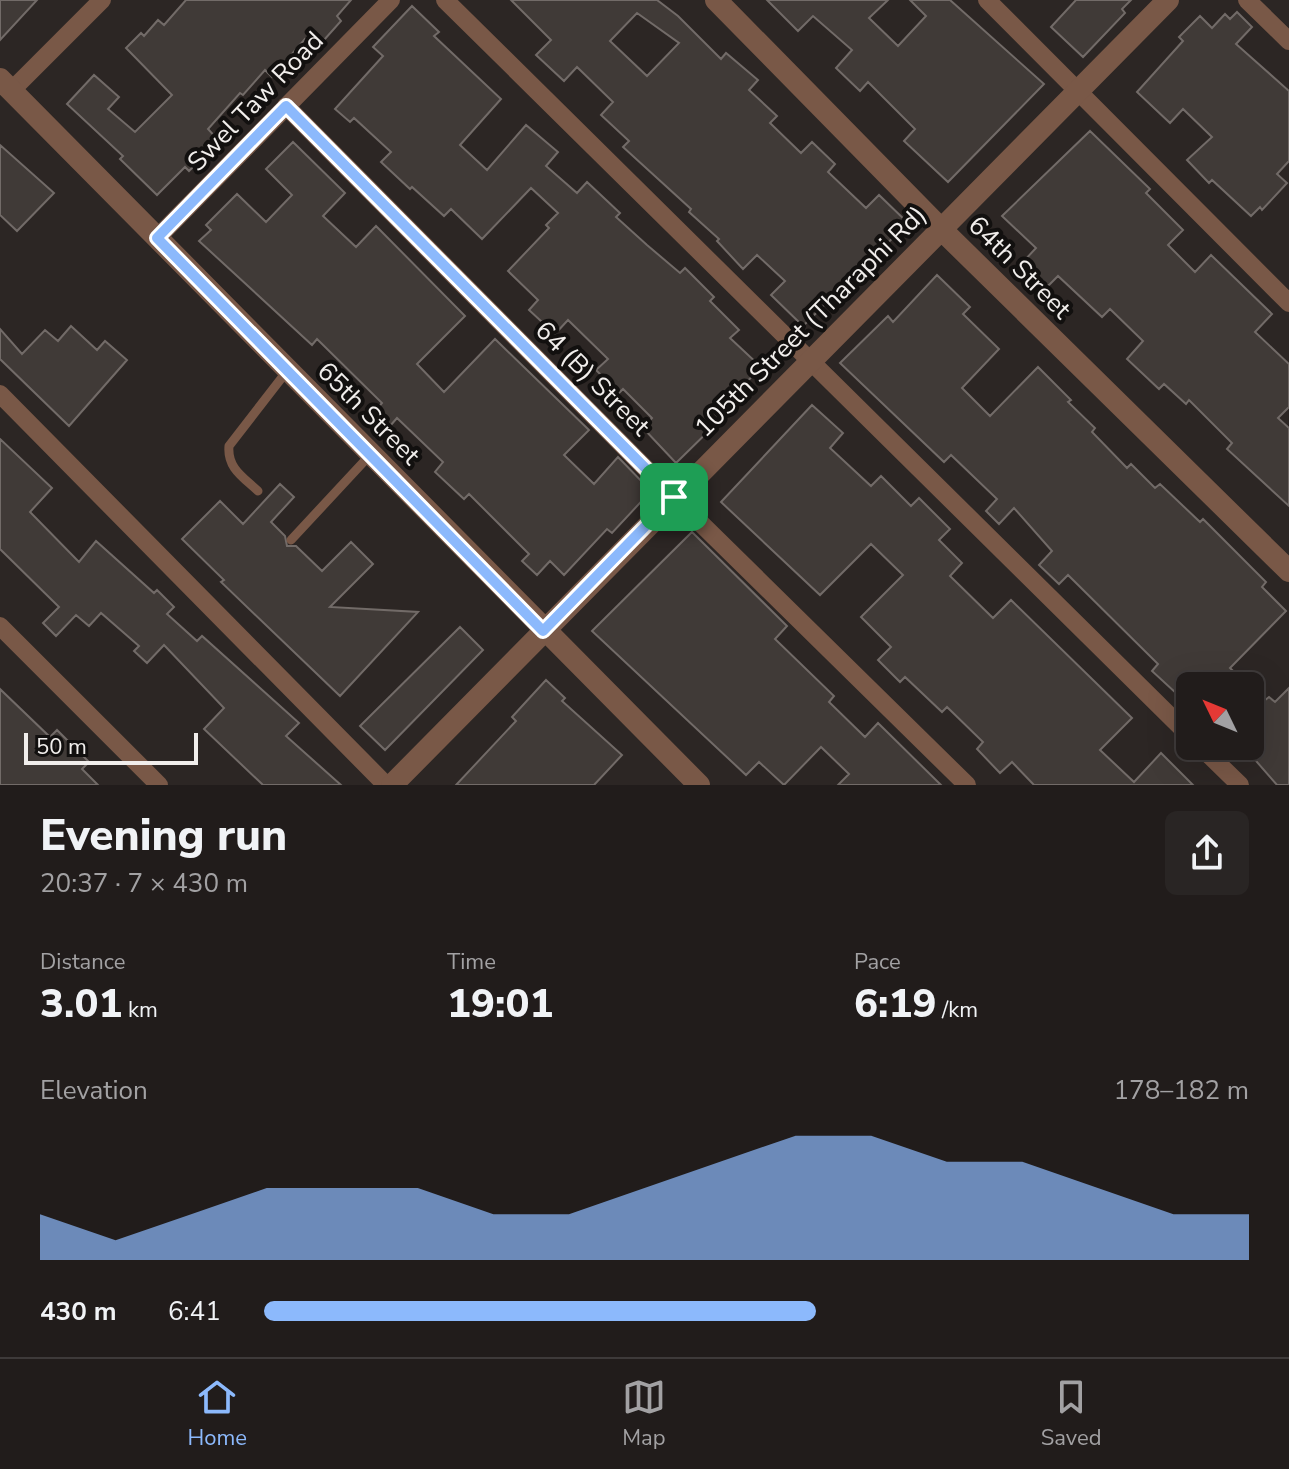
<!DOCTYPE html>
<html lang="en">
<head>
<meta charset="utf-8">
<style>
  body { margin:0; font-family:"Nunito Sans",sans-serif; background:#292524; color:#f1f3f6; height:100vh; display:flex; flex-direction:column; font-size:30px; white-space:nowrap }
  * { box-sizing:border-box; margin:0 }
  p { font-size:26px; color:#a2a1a3 }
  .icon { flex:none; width:44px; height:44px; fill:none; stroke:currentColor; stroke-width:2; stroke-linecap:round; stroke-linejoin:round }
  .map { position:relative; height:785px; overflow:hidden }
  .sheet { display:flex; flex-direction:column; background:#211c1b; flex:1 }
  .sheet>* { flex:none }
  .needle { width:52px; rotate:313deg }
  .buttons { position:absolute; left:1176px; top:672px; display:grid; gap:16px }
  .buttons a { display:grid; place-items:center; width:88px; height:88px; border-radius:12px; background:#211c1b; box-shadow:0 8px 32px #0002,0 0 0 2px #3e3a3a; font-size:40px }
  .scale { position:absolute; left:24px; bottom:20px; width:174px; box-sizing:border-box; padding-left:8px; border:4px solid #f1eeec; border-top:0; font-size:22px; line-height:28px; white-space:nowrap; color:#f1eeec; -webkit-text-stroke:6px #12100f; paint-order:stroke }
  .pin { position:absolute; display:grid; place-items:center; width:68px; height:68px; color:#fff; margin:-34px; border-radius:16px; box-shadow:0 4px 12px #0006 }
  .round { display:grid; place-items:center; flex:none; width:84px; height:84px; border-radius:12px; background:#292524 }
  .headline { display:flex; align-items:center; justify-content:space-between; height:136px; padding:0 40px }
  h1 { font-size:44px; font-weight:800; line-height:60px }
  .stats { display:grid; grid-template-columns:repeat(3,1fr); gap:12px; height:136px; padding:8px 40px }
  .stats div { display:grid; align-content:center }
  .stats b { font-size:40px; font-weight:800 }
  .stats small { font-size:22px; font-weight:400 }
  .stats p { font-size:22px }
  .chart { height:224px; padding:16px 40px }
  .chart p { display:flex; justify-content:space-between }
  .chart svg { width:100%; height:144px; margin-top:8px; fill:#8cb9fc; opacity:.7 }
  ul { padding:0 40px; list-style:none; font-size:26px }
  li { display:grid; grid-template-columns:128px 96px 1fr; align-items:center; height:60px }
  li i { height:20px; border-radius:10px; background:#8cb9fc }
  .tabs { display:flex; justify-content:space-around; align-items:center; height:112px; border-top:2px solid #3e3a3a; background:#211c1b; font-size:22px; color:#a2a1a3 }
  .tabs a { display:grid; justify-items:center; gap:4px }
  .tabs .current { color:#8cb9fc }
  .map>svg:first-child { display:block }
</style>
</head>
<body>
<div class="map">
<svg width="1289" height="785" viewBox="0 0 1289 785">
  <rect width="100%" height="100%" fill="#2c2624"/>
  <path fill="#403a37" stroke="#726b68" stroke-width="2" fill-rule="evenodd" d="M0,0H37L0,40Z
    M186,0H351L337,16L341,21L316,49L305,39L272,77L265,70L243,95L240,93L208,129L219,141L189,171L185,167L157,195L120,159L123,156L67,104L94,75L119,97L108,109L135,132L172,95L126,48L141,33L144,36L158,20L164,25Z
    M511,0H657L678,16L721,59L726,53L758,80L749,90L777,116L770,123L801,153L812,142L835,164L828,172L866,208L879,195L908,223L803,326L771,295L785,281L757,255L743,269L717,241L719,239L689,212L691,209L623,147L629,141L601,115L613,102L577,67L564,81L536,55L551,40ZM637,13L679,43L647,76L610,41Z
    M767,0H888L869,18L898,46L926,16L910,0H950L1044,84L948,182L904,141L915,129L868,82L860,91L836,68L852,50L813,16L798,31Z
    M1076,0H1131L1122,9L1125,13L1083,57L1051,27Z
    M412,6L439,32L434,36L501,99L460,145L487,170L526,125L558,152L546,166L577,193L587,182L620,213L616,217L647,245L680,273L685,268L714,297L710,301L739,330L730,338L761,367L721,409L726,414L676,463L643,428L652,418L623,389L619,393L596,370L608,359L568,320L555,334L529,310L538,300L508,271L549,228L546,225L558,213L531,188L482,239L451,209L444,216L412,187L410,189L381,162L391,152L354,118L350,122L335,109L383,56L373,47Z
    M1237,12L1252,27L1236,44L1289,91V161L1277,174L1287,183L1262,210L1260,207L1251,216L1212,180L1209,183L1187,160L1212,137L1183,109L1170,123L1137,92L1183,41L1179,37L1200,16L1212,28L1225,14L1230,19Z
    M1090,131L1150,189L1146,193L1183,230L1168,245L1195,272L1211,255L1272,314L1255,332L1289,364V407L1278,418L1289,428V506L1227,449L1232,443L1189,400L1186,404L1164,384L1159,389L1127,359L1143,341L1110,309L1102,317L1058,276L1048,286L1023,262L1036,248L1002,216Z
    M293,142L345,193L323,216L356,247L376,226L465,316L417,364L444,392L495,339L589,430L564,455L594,484L618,457L651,491L612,533L607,529L564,575L550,561L537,575L522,561L529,554L469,494L464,499L435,472L443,462L397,418L390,426L374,412L382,403L317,339L312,345L199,241L211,230L206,225L237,194L266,222L292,195L266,169Z
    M0,145L54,193L17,231L0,215Z
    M937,275L970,307L963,314L999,349L962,388L990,416L1038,367L1071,400L1068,402L1095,428L1092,432L1127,468L1131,464L1155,488L1160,484L1200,522L1203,519L1266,582L1262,587L1286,611L1230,668L1249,686H1190V706L1152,671L1158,664L1068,575L1059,584L1039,565L1052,551L1014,508L999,524L986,511L997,499L951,455L944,462L840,363L888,316L893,322Z
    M71,326L97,350L105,341L127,360L69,426L0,359V329L22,354L45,330L58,341Z
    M812,405L843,433L830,448L871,486L881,476L911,506L919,498L950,529L939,540L962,563L950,576L993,618L1011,600L1132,718L1100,750L1134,782L1161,753L1193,785H1034L1012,762L1000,773L977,749L983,742L947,707L942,712L905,677L900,682L878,660L891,647L861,617L903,575L871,544L820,595L721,502Z
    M0,439L52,488L30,512L79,562L96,541L154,593L157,590L174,607L167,614L197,641L202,636L299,723L286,736L341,785H263L204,729L224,708L164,645L147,663L134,651L139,646L101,613L89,626L76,615L56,636L43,623L59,607L0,549Z
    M280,484L294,497L271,522L285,536L287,546H296L322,571L351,542L373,564L330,607L418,612L340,696L221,582L224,580L182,539L220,501L243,524Z
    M692,532L787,626L775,639L834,696L829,702L865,737L878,723L941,785H838L849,774L821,747L784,785L759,762L746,775L592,631Z
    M460,627L483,650L385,750L360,726Z
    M546,680L565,698L562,701L622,755L594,785H456L516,721L512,717Z
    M1250,687L1264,701L1269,697L1275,702L1289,688V785H1277L1250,754Z
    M0,689L50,737L57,730L89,762L82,769L98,785H0Z"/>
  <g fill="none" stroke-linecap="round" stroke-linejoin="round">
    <path stroke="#795847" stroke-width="9" d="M258,491C243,477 227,468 229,446L287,371
      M291,540L370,455"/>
    <path stroke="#795847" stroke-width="18" d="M445,0L1190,736
      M987,0L1289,303
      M1247,0L1289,41
      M11,91L102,0
      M286,106L674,497L967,785
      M157,238L391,0
      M0,394L386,785
      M0,626L159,785
      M1200,746L1240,785"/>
    <path stroke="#795847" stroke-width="22" d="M716,0L941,229L1289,571
      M0,79L699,785
      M392,785L1168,0"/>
  </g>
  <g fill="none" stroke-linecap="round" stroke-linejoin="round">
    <g stroke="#fff" stroke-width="16">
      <path id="route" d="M286,106L674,497L543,631L157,238Z"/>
    </g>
    <use href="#route" stroke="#8cb9fc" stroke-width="10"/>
  </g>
  <g text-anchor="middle" stroke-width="8" stroke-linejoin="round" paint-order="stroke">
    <g font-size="26" fill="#f1eeec" stroke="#12100f">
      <text transform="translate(255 101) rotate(-46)" y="9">Swel Taw Road</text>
      <text transform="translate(1020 267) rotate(45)" y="9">64th Street</text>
      <text transform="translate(810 321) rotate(-45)" y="9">105th Street (Tharaphi Rd)</text>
      <text transform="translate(593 378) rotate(45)" y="9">64 (B) Street</text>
      <text transform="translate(369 413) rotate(45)" y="9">65th Street</text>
    </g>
  </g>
</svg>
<div class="buttons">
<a><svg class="needle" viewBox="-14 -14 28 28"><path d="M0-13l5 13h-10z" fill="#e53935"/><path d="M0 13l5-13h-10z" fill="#a2a1a3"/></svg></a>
</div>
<div class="scale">50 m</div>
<div class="pin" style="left:674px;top:497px;background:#1e9e55"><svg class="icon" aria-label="arrive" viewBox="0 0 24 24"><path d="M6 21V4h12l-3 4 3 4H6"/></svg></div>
</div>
<section class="sheet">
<div class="headline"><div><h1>Evening run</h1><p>20:37 · 7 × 430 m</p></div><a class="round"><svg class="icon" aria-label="share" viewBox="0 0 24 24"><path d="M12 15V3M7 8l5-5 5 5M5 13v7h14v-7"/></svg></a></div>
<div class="stats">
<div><p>Distance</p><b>3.01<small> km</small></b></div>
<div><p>Time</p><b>19:01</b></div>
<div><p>Pace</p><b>6:19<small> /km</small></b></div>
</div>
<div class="chart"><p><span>Elevation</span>178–182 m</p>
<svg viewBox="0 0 160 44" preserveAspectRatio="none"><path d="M0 44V30L10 38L20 30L30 22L40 22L50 22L60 30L70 30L80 22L90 14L100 6L110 6L120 14L130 14L140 22L150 30L160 30V44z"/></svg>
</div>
<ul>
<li><b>430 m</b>6:41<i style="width:56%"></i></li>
</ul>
</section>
<nav class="tabs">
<a class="current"><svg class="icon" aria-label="home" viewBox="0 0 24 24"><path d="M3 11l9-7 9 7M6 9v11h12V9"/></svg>Home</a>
<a><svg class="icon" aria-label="map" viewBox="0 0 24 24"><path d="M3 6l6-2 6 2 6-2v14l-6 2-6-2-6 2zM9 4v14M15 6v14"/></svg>Map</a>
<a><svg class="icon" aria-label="saved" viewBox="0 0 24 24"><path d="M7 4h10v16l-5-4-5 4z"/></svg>Saved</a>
</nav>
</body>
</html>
